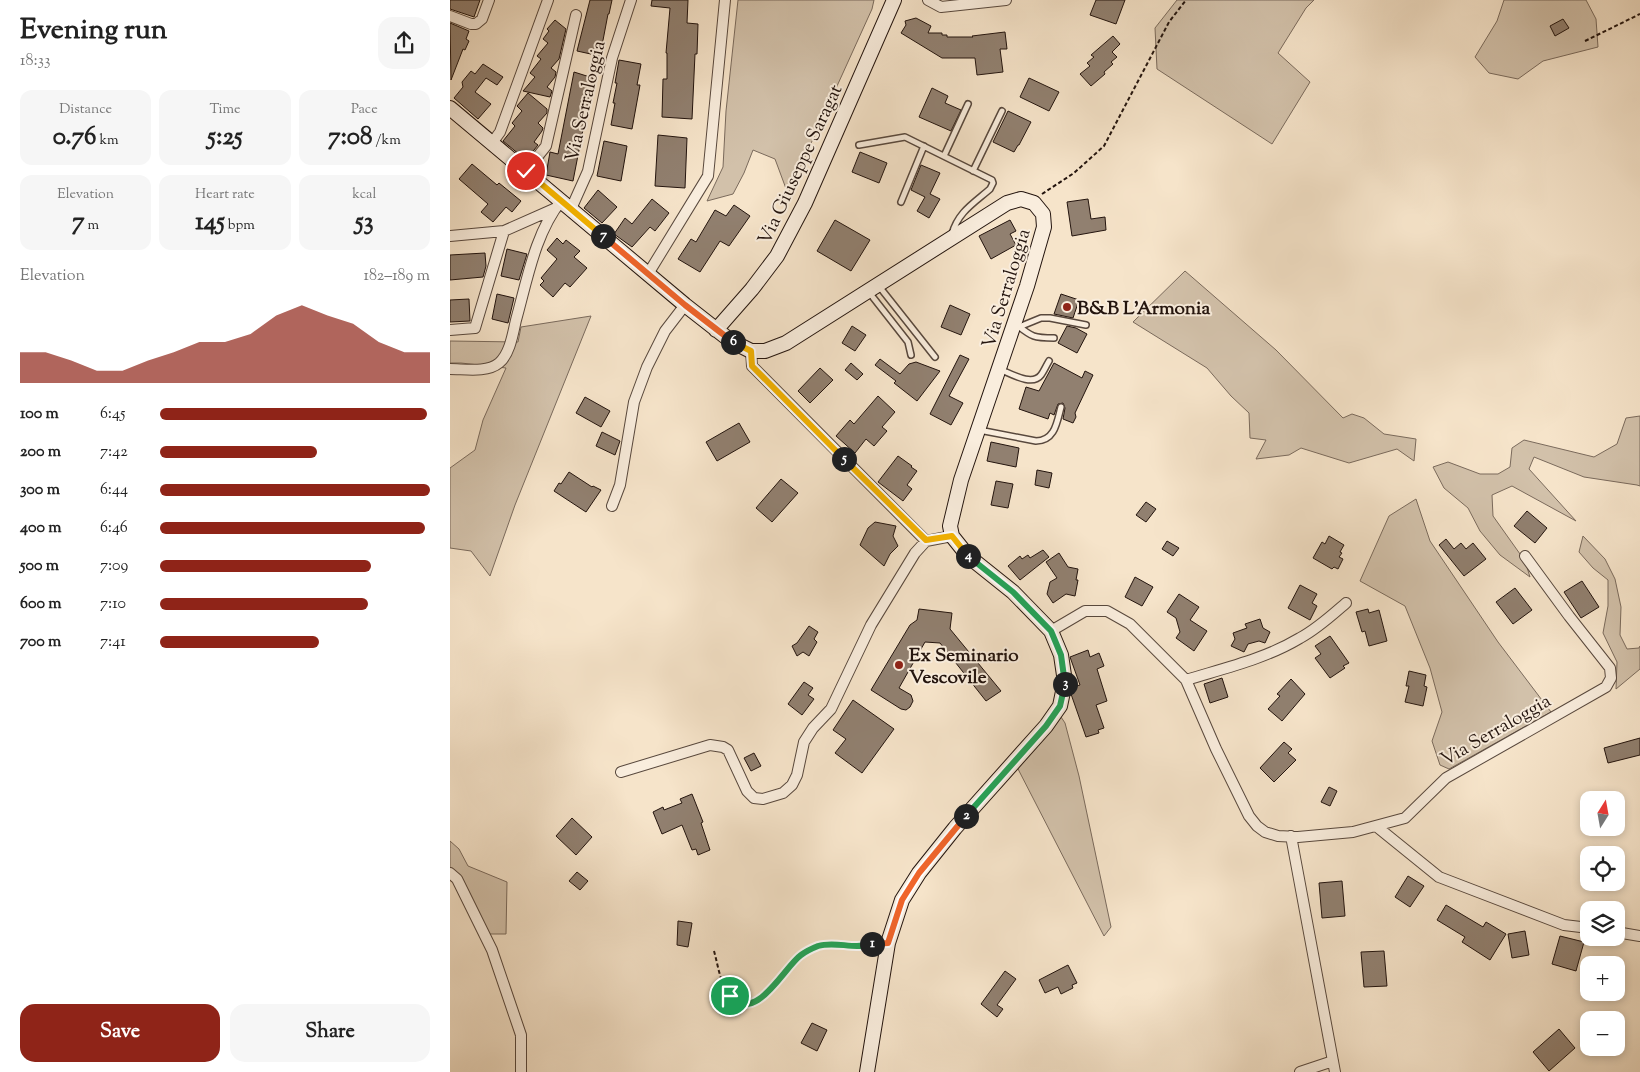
<!DOCTYPE html>
<html lang="en">
<head>
<meta charset="utf-8">
<style>
  body { margin:0; font-family:"Sorts Mill Goudy",serif; background:#f6f6f6; color:#222; height:100vh; display:flex; flex-direction:column; font-size:19px; white-space:nowrap }
  * { box-sizing:border-box; margin:0 }
  p { font-size:16px; color:#767676 }
  .icon { flex:none; width:28px; height:28px; fill:none; stroke:currentColor; stroke-width:2; stroke-linecap:round; stroke-linejoin:round }
  .map { position:relative; flex:1; overflow:hidden }
  .sheet { display:flex; flex-direction:column; background:#fff; width:450px }
  .sheet>* { flex:none }
  .needle { width:32px; rotate:11deg }
  .tools { position:absolute; left:1130px; top:791px; display:grid; gap:10px }
  .tools a { display:grid; place-items:center; width:45px; height:45px; border-radius:10px; background:#fff; box-shadow:0 2px 8px #0003; font-size:25px }
  .pin { position:absolute; display:grid; place-items:center; width:42px; height:42px; color:#fff; margin:-21px; border:2px solid #fff; border-radius:50%; box-shadow:0 1px 5px #0007 }
  .km { position:absolute; width:25px; height:25px; margin:-12px; border-radius:50%; background:#222; color:#fff; font-size:14px; line-height:25px; text-align:center }
  .round { display:grid; place-items:center; flex:none; width:52px; height:52px; border-radius:15px; background:#f6f6f6 }
  .overview { display:flex; align-items:center; justify-content:space-between; height:85px; padding:0 20px }
  h1 { font-size:28px; font-weight:800; line-height:38px }
  .metrics { display:grid; grid-template-columns:repeat(3,1fr); gap:8px; height:85px; padding:5px 20px }
  .metrics div { display:grid; align-content:center; border-radius:12px; background:#f6f6f6; text-align:center }
  .metrics b { font-size:25px; font-weight:800 }
  .metrics small { font-size:14px; font-weight:400 }
  .metrics p { font-size:14px }
  .chart { height:140px; padding:10px 20px }
  .chart p { display:flex; justify-content:space-between }
  .chart svg { width:100%; height:90px; margin-top:5px; fill:#8f2418; opacity:.7 }
  .button { display:flex; gap:10px; margin-top:auto; padding:10px 20px }
  .button a { flex:1; height:58px; border-radius:15px; background:#8f2418; color:#fff; font-size:20px; font-weight:800; line-height:58px; text-align:center }
  .button a+a { background:#f6f6f6; color:#222 }
  ul { padding:0 20px; list-style:none; font-size:16px }
  li { display:grid; grid-template-columns:80px 60px 1fr; align-items:center; height:38px }
  li i { height:12px; border-radius:6px; background:#8f2418 }
  main { display:flex; flex:1; min-height:0 }
  .map>svg:first-child { display:block }
</style>
</head>
<body>
<main>
<section class="sheet">
<div class="overview"><div><h1>Evening run</h1><p>18:33</p></div><a class="round"><svg class="icon" aria-label="share" viewBox="0 0 24 24"><path d="M12 15V3M7 8l5-5 5 5M5 13v7h14v-7"/></svg></a></div>
<div class="metrics">
<div><p>Distance</p><b>0.76<small> km</small></b></div>
<div><p>Time</p><b>5:25</b></div>
<div><p>Pace</p><b>7:08<small> /km</small></b></div>
</div>
<div class="metrics">
<div><p>Elevation</p><b>7<small> m</small></b></div>
<div><p>Heart rate</p><b>145<small> bpm</small></b></div>
<div><p>kcal</p><b>53</b></div>
</div>
<div class="chart"><p><span>Elevation</span>182–189 m</p>
<svg viewBox="0 0 160 44" preserveAspectRatio="none"><path d="M0 44V29L10 29L20 33L30 38L40 38L50 33L60 29L70 24L80 24L90 20L100 11L110 6L120 11L130 15L140 24L150 29L160 29V44z"/></svg>
</div>
<ul>
<li><b>100 m</b>6:45<i style="width:99%"></i></li>
<li><b>200 m</b>7:42<i style="width:58%"></i></li>
<li><b>300 m</b>6:44<i style="width:100%"></i></li>
<li><b>400 m</b>6:46<i style="width:98%"></i></li>
<li><b>500 m</b>7:09<i style="width:78%"></i></li>
<li><b>600 m</b>7:10<i style="width:77%"></i></li>
<li><b>700 m</b>7:41<i style="width:59%"></i></li>
</ul>
<div class="button"><a>Save</a><a>Share</a></div>
</section>
<div class="map">
<svg width="1190" height="1072" viewBox="0 0 1190 1072">
  <rect width="100%" height="100%" fill="#f6e4ca"/>
  <filter id="stains"><feTurbulence type="fractalNoise" baseFrequency=".004" numOctaves="4"/><feColorMatrix values="0 0 0 0 .2 0 0 0 0 .09 0 0 0 0 .02 0 0 0 .5 -.17"/></filter>
  <radialGradient id="worn" r=".72"><stop offset=".6" stop-color="#630" stop-opacity="0"/><stop offset="1" stop-color="#630" stop-opacity=".3"/></radialGradient>
  <path fill="#d2c1aa" stroke="#7a6a5c" d="M288,0H424L422,9L338,194L325,159L303,150L294,173L283,194L257,201L273,167L276,111Z
    M727,0H864L856,8L828,53L860,82L822,144L707,69L705,28Z
    M1054,0H1136L1146,19L1148,47L1093,61L1068,79L1039,73L1025,57L1047,21Z
    M735,271L826,350L893,418L902,414L914,418L934,434L966,439L964,461L947,449L899,463L851,448L839,455L806,459L816,440L800,438L799,413L781,396L757,368L683,322Z
    M141,316L65,505L40,576L21,551L0,548V468L25,450L33,420L56,368L11,363H0V341L68,342L71,327Z
    M1190,416V486L1187,485L1134,477L1084,457L1079,469L1126,521L1062,486L1042,495L1043,516L1075,561L1080,577L1050,555L1030,531L1018,508L994,488L983,467L998,462L1030,474H1048L1060,467L1062,448L1074,440L1144,457L1167,444L1176,418Z
    M966,499L980,541L1048,642L1101,712L999,769L990,765L982,741L992,712L980,668L955,606L910,581L939,516Z
    M1133,536L1155,559L1165,579L1171,607L1170,635L1177,649L1189,648L1190,646V669L1166,689L1167,662L1153,633L1158,606V580L1143,568L1129,552Z
    M609,714L615,723L629,776L661,927L654,936L567,767Z
    M0,841L9,849L18,866L57,882L56,934H36L0,872Z"/>
  <path fill="#918070" stroke="#23140e" d="M0,0H30L24,17L0,9Z
    M140,0H162L159,14H158L150,56L127,51Z
    M202,0H238L237,23L248,24L247,54H245L242,119L212,117L213,79H217V53H216L220,8L201,6Z
    M646,0H675L666,24L640,15Z
    M466,18L481,26L478,33H492V35H497V37H523L522,36L555,32L557,49H550L553,72L527,75L525,58H492L451,33L456,25L455,21Z
    M1113,19L1119,28L1105,36L1100,26Z
    M105,20L116,29L109,59L101,68L106,72L105,77L97,87L102,91L100,97L73,91L85,77L80,73L91,59L87,56L98,43L93,39L99,31L97,29Z
    M0,23L19,31L16,39L19,41L15,50L13,49L1,80Z
    M663,36L670,44L662,52L667,57L661,62L663,64L654,72L655,74L641,86L630,74L640,66L637,63L644,57L641,55Z
    M169,60L191,64L187,85H190L182,129L161,125L165,103H163L167,83H165Z
    M33,64L53,77L47,85L36,78L25,92L41,104L28,119L4,98L13,87L12,82L21,71L25,74Z
    M124,72L143,78L123,181L96,175L100,152L108,154Z
    M579,78L609,92L599,111L570,97Z
    M482,88L498,96L495,103L511,110L501,131L469,117Z
    M78,93L97,109V113L88,123L93,128L92,131L84,142L88,145L76,160L53,141L65,126L62,123L72,111L67,106Z
    M558,111L581,122L569,145H568L564,152L543,142Z
    M208,135L237,138L235,188L205,186Z
    M154,141L177,146L171,181L147,176Z
    M410,152L437,163L429,183L402,172Z
    M22,164L47,185L49,183L71,201L62,212L56,207L43,222L31,212L38,204L9,179Z
    M471,165L490,173L480,194L490,199L479,218L467,211L475,197L461,190Z
    M148,190L167,207L152,223L134,208Z
    M202,199L219,213L205,231L200,227L182,247L164,234L175,218L182,224Z
    M638,199L641,219L655,217L656,230L622,236L617,202Z
    M284,205L300,216L279,246L270,241L250,272L228,259L241,239L246,242L265,210L276,216Z
    M385,220L420,240L401,271L367,251Z
    M560,220L566,231L560,234L566,245L541,259L529,236Z
    M107,238L113,244L116,240L130,251L124,257L137,268L120,287L115,283L103,297L90,285L94,281L91,278L107,259L97,250Z
    M57,249L77,254L69,280L51,276Z
    M35,253L36,266L33,277L0,280V255Z
    M47,294L64,298L58,323L42,319Z
    M611,294L629,300L623,318L604,314Z
    M19,299L20,321L0,322V300Z
    M500,305L520,314L511,335L491,327Z
    M402,326L416,335L405,351L392,343Z
    M617,326L626,328L637,334L627,353L608,343Z
    M510,355L519,359L499,396L513,403L501,425L480,414Z
    M430,359L450,374L459,364L466,362L490,371L467,401L444,383L446,381L425,365Z
    M401,363L413,374L407,380L395,370Z
    M604,363L632,378L635,371L643,375L625,413L626,417L623,423L613,419L615,408L613,403L608,404L604,415L600,413L598,419L569,409L576,387L589,391Z
    M370,368L383,380L360,403L348,391Z
    M428,396L445,412L432,427L437,431L424,446L416,439L405,453L386,436L400,420L404,424Z
    M135,397L160,411L151,427L126,413Z
    M289,423L300,442L267,461L256,442Z
    M152,432L170,441L165,455L146,446Z
    M541,442L569,448L566,467L537,461Z
    M448,456L462,466L461,467L467,471L457,485L462,489L453,501L428,482Z
    M587,470L602,473L599,488L585,485Z
    M119,472L142,487L143,486L151,490L136,512L104,491L109,483L111,484Z
    M331,479L348,493L322,522L306,508Z
    M546,481L563,484L558,508L541,505Z
    M696,502L706,509L696,522L686,515Z
    M1077,511L1097,528L1085,543L1064,526Z
    M425,522L446,526L443,536L448,546L440,554L434,566L410,545L418,528Z
    M879,536L894,545L890,552L892,553L889,557L893,559L888,569L884,567L882,569L863,558L872,542L875,544Z
    M996,539L1004,549L1011,543L1016,549L1023,543L1036,559L1014,576L989,545Z
    M717,541L729,548L723,556L712,549Z
    M593,550L599,557L570,580L558,566L570,556L572,559L578,555L580,558Z
    M609,553L618,567L628,569L626,580H628L625,596L616,594L603,603L597,594L600,582L607,578L596,562Z
    M685,577L703,587L692,606L675,597Z
    M1132,581L1149,607L1131,618L1114,592Z
    M850,585L867,594L862,603L867,606L860,620L838,608Z
    M1065,588L1082,610L1063,624L1046,602Z
    M729,594L749,607L740,620L757,631L744,651L726,638L730,632L726,618L717,612Z
    M469,609L502,613L500,629L551,691L536,701L490,643L475,642L449,688L461,695L463,701L460,707L456,710L451,709L421,690L460,625L467,620Z
    M918,609L919,613L929,610L937,641L919,646L915,631L912,632L906,612Z
    M810,619L813,628L820,632L815,643L809,641L798,644L794,652L781,646L785,639L783,633L797,628L795,624Z
    M359,626L368,632L364,639L367,642L359,656L353,652L347,656L342,646L347,643Z
    M880,636L899,663L893,666L895,668L880,678L865,658L871,654L865,646Z
    M638,650L640,657L649,653L654,666L647,669L657,701L646,705L654,728L648,730L649,733L636,737L621,694L623,687L630,685L620,657Z
    M959,671L976,675L974,686L977,687L973,706L955,702L959,686H956Z
    M772,678L778,697L760,703L754,684Z
    M841,679L855,694L832,721L818,709L830,696L827,694Z
    M354,682L363,688L358,695L364,699L352,715L338,704Z
    M403,700L444,729L412,773L385,753L396,739L383,730Z
    M1190,738V755L1158,763L1154,748Z
    M834,742L842,749L838,753L846,760L824,782L810,768Z
    M304,753L311,766L301,771L294,758Z
    M879,787L887,791L880,806L871,802Z
    M242,794L253,822L251,823L260,850L248,855L246,849L242,850L232,825L212,834L203,812L213,807L214,810L232,803L230,799Z
    M122,818L142,837L126,855L106,836Z
    M127,872L138,881L130,890L119,881Z
    M958,876L974,886L960,907L945,897Z
    M892,881L895,916L872,918L869,883Z
    M996,905L1033,927L1036,922L1056,934L1040,960L1012,942L1015,937L987,920Z
    M228,921L242,923L238,947L227,945Z
    M1075,931L1079,955L1062,958L1058,934Z
    M1110,936L1134,942L1126,971L1102,964Z
    M934,951L937,986L914,987L911,952Z
    M618,965L627,983L622,985L623,988L611,994L608,987L595,993L589,980Z
    M555,971L566,979L547,1005L553,1009L547,1017L531,1004Z
    M362,1023L377,1030L367,1051L351,1043Z
    M1109,1029L1125,1048L1099,1071L1083,1052Z"/>
  <g fill="none" stroke-linecap="round" stroke-linejoin="round">
    <g stroke="#58483d" stroke-width="8">
      <path id="lane" d="M409,145L455,137L542,180L543,183L540,189C524,203 508,212 502,234
        M494,156L518,104
        M523,171L552,111
        M451,202L474,146
        M428,285L485,357
        M418,291L458,342L461,355
        M567,325C582,337 584,338 604,338
        M569,327L591,318H600L636,325
        M549,369C560,373 582,387 591,375C594,371 596,366 599,361
        M529,430L586,441C605,441 607,422 611,407"/>
    </g>
    <g stroke="#58483d" stroke-width="12">
      <path id="street" d="M478,0L491,7L556,0
        M0,16L21,24H26L32,19L39,0
        M42,143L50,132L98,0
        M76,171L96,146L126,15
        M121,209L138,171L162,58L181,0
        M0,236L54,231
        M198,274L258,176L275,0
        M0,330L25,328L54,231L106,208
        M301,351L302,366L476,541
        M0,369C15,369 37,373 49,363C60,354 63,333 66,320C77,281 85,233 111,201
        M162,506L170,485L184,402L197,367L215,331L235,305
        M601,631L635,611H657L680,624L736,680L766,749L799,816L807,826L815,832L828,836L848,837L903,832L955,818L996,778L1156,687L1161,678L1160,668L1119,616L1075,556
        M736,680C775,668 815,659 850,638C867,629 881,616 896,603
        M171,772L260,745L273,747L278,750L297,791L304,798L313,799L333,793L342,785L347,775L354,742L363,728L381,709L421,625L465,553L476,541L502,536
        M926,826L989,877L1114,925L1139,928
        M841,836L885,1072
        M0,873L7,879L42,950L71,1035V1072
        M1166,932L1190,936
        M850,1072L883,1061"/>
    </g>
    <g stroke="#23140e" stroke-width="16">
      <path id="secondary" d="M0,108L235,305L281,341L301,351H315L336,343L557,203L571,199L584,203L593,214L594,227L577,286L511,480L500,526L502,536L518,556L563,592L601,631L611,655L615,682L610,706L596,726L505,828L469,873L452,900L438,943L417,1072
        M266,330L302,289L327,256L355,203L444,0"/>
    </g>
    <path stroke="#23140e" stroke-width="2" stroke-dasharray="4 2.5" stroke-linecap="butt" d="M1135,41L1190,14
      M592,194L624,173L654,146L719,22L736,0
      M264,951C269,968 272,1002 295,1003C322,1004 339,954 368,946C381,942 394,946 407,946C413,946 419,945 426,944"/>
    <use href="#lane" stroke="#f9eddd" stroke-width="5"/>
    <use href="#street" stroke="#f9eddd" stroke-width="10"/>
    <use href="#secondary" stroke="#f9eddd" stroke-width="14"/>
  </g>
  <g fill="none" stroke-linecap="round" stroke-linejoin="round">
    <g stroke="#fff" stroke-width="10">
      <path id="split-1" d="M280,996C306,1025 334,967 351,955C355,952 363,948 368,946C381,942 394,946 407,946C412,946 417,945 422,944"/>
    </g>
    <g stroke="#fff" stroke-width="10">
      <path id="split-2" d="M422,944L438,943L452,900L469,873L516,816"/>
    </g>
    <g stroke="#fff" stroke-width="10">
      <path id="split-3" d="M516,816L596,726L610,706L615,684"/>
    </g>
    <g stroke="#fff" stroke-width="10">
      <path id="split-4" d="M518,556L563,592L601,631L611,655L615,684"/>
    </g>
    <g stroke="#fff" stroke-width="10">
      <path id="split-5" d="M394,459L476,540L502,536L518,556"/>
    </g>
    <g stroke="#fff" stroke-width="10">
      <path id="split-6" d="M283,342L301,351L302,366L394,459"/>
    </g>
    <g stroke="#fff" stroke-width="10">
      <path id="split-7" d="M153,236L235,305L283,342"/>
    </g>
    <g stroke="#fff" stroke-width="10">
      <path id="split-8" d="M76,171L153,236"/>
    </g>
    <use href="#split-1" stroke="#22a559" stroke-width="6"/>
    <use href="#split-2" stroke="#f0652b" stroke-width="6"/>
    <use href="#split-3" stroke="#22a559" stroke-width="6"/>
    <use href="#split-4" stroke="#22a559" stroke-width="6"/>
    <use href="#split-5" stroke="#f5b400" stroke-width="6"/>
    <use href="#split-6" stroke="#f5b400" stroke-width="6"/>
    <use href="#split-7" stroke="#f0652b" stroke-width="6"/>
    <use href="#split-8" stroke="#f5b400" stroke-width="6"/>
  </g>
  <g fill="#8f2418" stroke="#f9eddd" stroke-width="2">
    <circle cx="617" cy="307" r="5"/>
    <circle cx="449" cy="665" r="5"/>
  </g>
  <g text-anchor="middle" stroke-width="4" stroke-linejoin="round" paint-order="stroke">
    <g font-size="19" fill="#23140e" stroke="#f9eddd">
      <text transform="translate(134 101) rotate(-77)" y="7">Via Serraloggia</text>
      <text transform="translate(349 164) rotate(-65)" y="7">Via Giuseppe Saragat</text>
      <text transform="translate(555 288) rotate(-73)" y="7">Via Serraloggia</text>
      <text transform="translate(1045 729) rotate(-30)" y="7">Via Serraloggia</text>
    </g>
    <g font-size="19" font-weight="bold" fill="#23140e" stroke="#f9eddd" text-anchor="start">
      <text x="627" y="314">B&amp;B L'Armonia</text>
      <text x="459" y="661">Ex Seminario<tspan x="459" dy="22">Vescovile</tspan></text>
    </g>
  </g>
  <rect width="100%" height="100%" filter="url(#stains)"/>
  <rect width="100%" height="100%" fill="url(#worn)"/>
</svg>
<div class="tools">
<a><svg class="needle" viewBox="-14 -14 28 28"><path d="M0-13l5 13h-10z" fill="#e53935"/><path d="M0 13l5-13h-10z" fill="#767676"/></svg></a>
<a><svg class="icon" aria-label="locate" viewBox="0 0 24 24"><circle cx="12" cy="12" r="6"/><path d="M12 2v4M12 18v4M2 12h4M18 12h4"/></svg></a>
<a><svg class="icon" aria-label="layers" viewBox="0 0 24 24"><path d="M12 4l9 5-9 5-9-5zM3 14l9 5 9-5"/></svg></a>
<a>+</a>
<a>−</a>
</div>
<div class="pin" style="left:280px;top:996px;background:#1e9e55"><svg class="icon" aria-label="arrive" viewBox="0 0 24 24"><path d="M6 21V4h12l-3 4 3 4H6"/></svg></div>
<div class="pin" style="left:76px;top:171px;background:#d93025"><svg class="icon" aria-label="check" viewBox="0 0 24 24"><path d="M5 12l5 5 9-10"/></svg></div>
<b class="km" style="left:422px;top:944px">1</b>
<b class="km" style="left:516px;top:816px">2</b>
<b class="km" style="left:615px;top:684px">3</b>
<b class="km" style="left:518px;top:556px">4</b>
<b class="km" style="left:394px;top:459px">5</b>
<b class="km" style="left:283px;top:342px">6</b>
<b class="km" style="left:153px;top:236px">7</b>
</div>
</main>
</body>
</html>
